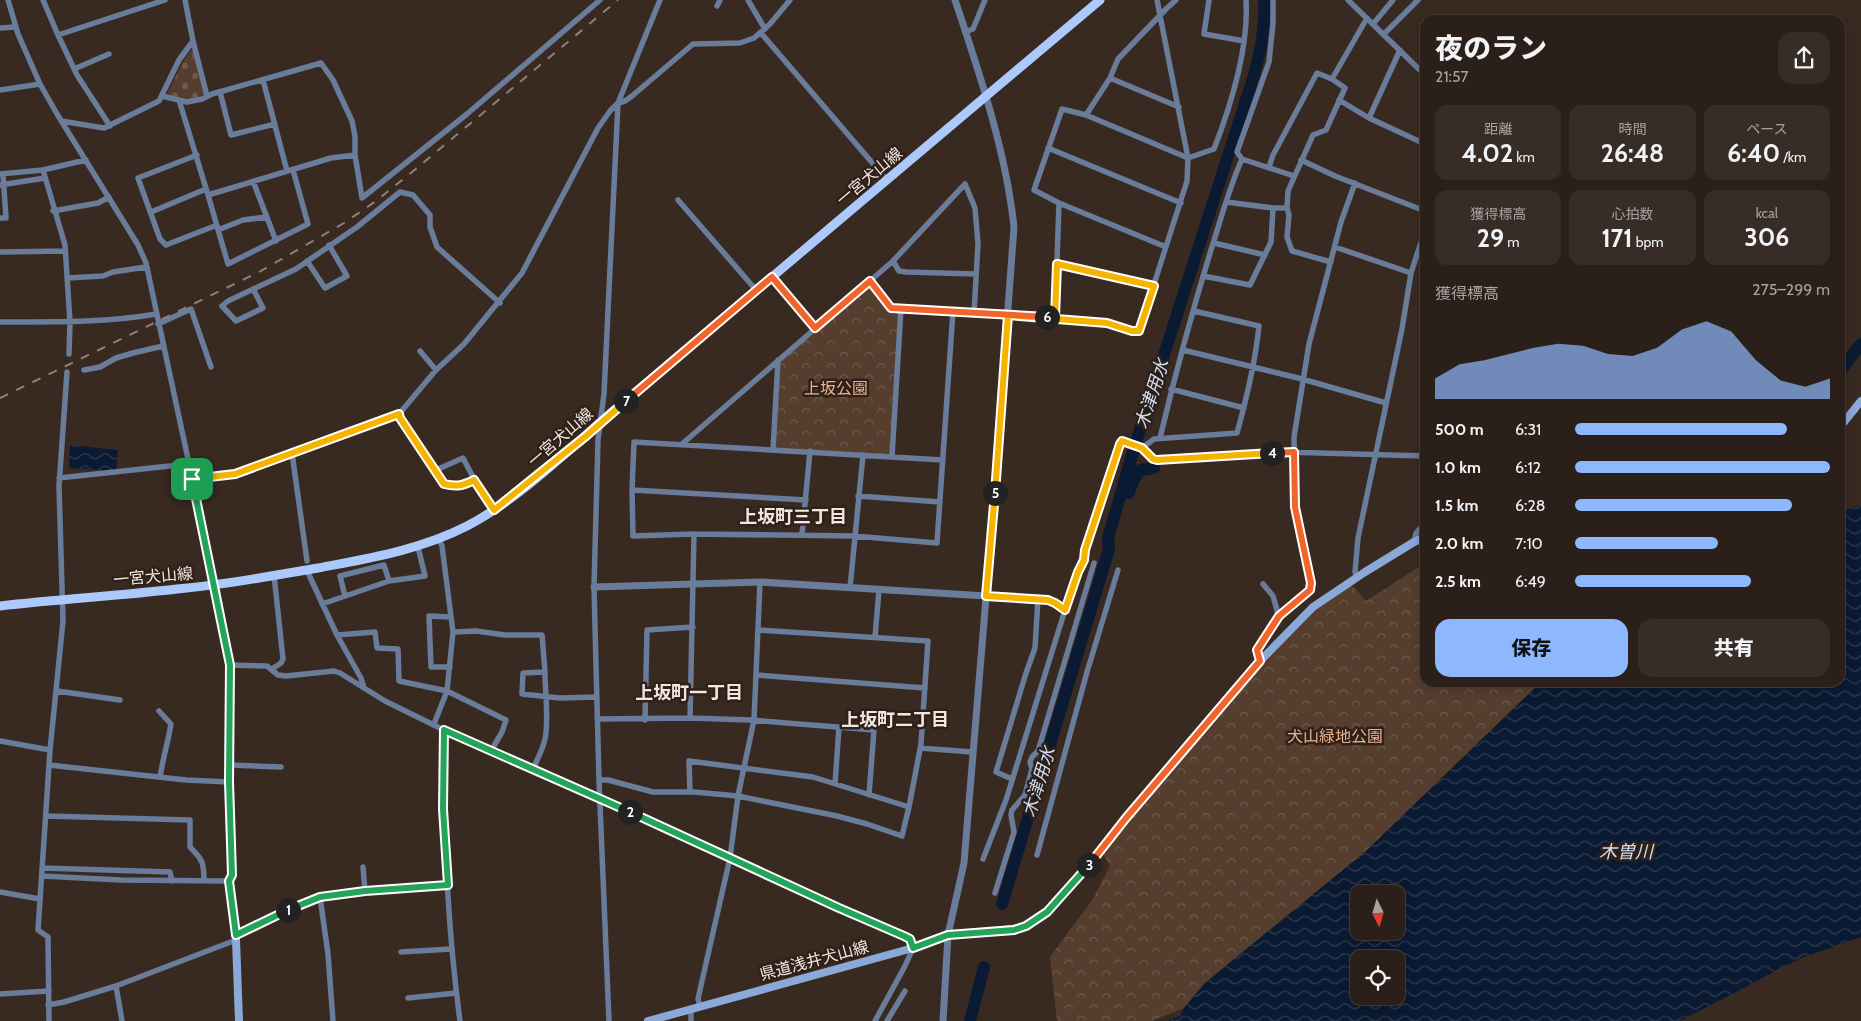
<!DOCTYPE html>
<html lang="ja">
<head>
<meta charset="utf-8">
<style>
  body { margin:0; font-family:Cabin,"Noto Sans JP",sans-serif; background:#372d26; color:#f1f3f6; height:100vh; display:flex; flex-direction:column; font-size:19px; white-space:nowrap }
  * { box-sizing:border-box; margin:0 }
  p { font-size:16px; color:#a6a3a2 }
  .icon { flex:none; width:28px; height:28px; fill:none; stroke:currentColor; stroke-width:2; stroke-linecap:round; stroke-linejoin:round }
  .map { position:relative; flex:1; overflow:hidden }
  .details { position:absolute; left:1420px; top:15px; width:425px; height:672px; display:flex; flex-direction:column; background:#2b2019; border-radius:15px; box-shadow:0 2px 12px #0003,0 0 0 1px #473e38 }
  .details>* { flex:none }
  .needle { width:32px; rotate:175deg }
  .controls { position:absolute; left:1350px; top:885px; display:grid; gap:10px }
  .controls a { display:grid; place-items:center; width:55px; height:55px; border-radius:10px; background:#2b2019; box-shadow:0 2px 12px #0003,0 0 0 1px #473e38; font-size:25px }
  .pin { position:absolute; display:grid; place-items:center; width:42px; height:42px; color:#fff; margin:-21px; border-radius:10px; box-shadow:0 2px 8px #0006 }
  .km { position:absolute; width:25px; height:25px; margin:-12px; border-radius:50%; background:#222; color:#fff; font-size:14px; line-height:25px; text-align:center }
  .round { display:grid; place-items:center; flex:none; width:52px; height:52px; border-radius:15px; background:#372d26 }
  .summary { display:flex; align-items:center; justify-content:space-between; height:85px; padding:0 15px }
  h1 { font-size:28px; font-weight:800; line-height:38px }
  .figures { display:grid; grid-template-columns:repeat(3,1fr); gap:8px; height:85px; padding:5px 15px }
  .figures div { display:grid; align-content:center; border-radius:12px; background:#372d26; text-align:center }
  .figures b { font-size:25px; font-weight:800 }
  .figures small { font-size:14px; font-weight:400 }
  .figures p { font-size:14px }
  .chart { height:140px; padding:10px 15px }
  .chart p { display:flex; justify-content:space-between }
  .chart svg { width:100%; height:90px; margin-top:5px; fill:#8eb8fd; opacity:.7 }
  .action { display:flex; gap:10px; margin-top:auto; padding:10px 15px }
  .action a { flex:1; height:58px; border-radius:15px; background:#8eb8fd; color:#111; font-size:20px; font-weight:800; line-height:58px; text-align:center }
  .action a+a { background:#372d26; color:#f1f3f6 }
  ul { padding:0 15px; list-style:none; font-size:16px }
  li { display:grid; grid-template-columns:80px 60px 1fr; align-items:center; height:38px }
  li i { height:12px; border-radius:6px; background:#8eb8fd }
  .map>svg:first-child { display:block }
</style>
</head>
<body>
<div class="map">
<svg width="1861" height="1021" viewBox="0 0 1861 1021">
  <defs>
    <pattern id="forest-crowns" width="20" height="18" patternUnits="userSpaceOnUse" patternTransform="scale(1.25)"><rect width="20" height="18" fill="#563e2f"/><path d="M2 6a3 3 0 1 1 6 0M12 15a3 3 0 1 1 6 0" fill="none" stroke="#6f5a4d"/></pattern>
    <pattern id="cemetery-stones" width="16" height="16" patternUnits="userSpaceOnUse" patternTransform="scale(1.25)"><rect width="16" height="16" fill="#563e2f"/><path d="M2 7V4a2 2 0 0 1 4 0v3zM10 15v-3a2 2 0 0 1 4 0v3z" fill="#6f5a4d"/></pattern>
    <pattern id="water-waves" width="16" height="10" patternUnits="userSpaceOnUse" patternTransform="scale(1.25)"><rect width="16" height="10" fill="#0b1a33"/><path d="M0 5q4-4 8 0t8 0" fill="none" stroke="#2f3b50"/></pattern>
  </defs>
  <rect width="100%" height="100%" fill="#392a21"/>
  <path fill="url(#forest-crowns)" d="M870,281L891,307L901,308L892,456L773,450L778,360Z
    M1425,563V682L1540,683L1366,851L1205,983L1184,1008L1151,1021H1057L1050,957L1092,900L1110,866L1100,849L1230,698L1313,607L1349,582L1366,601Z"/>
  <path fill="url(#cemetery-stones)" d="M191,50H194L204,93C194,103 182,98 169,95L168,92L183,62Z"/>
  <path fill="url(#water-waves)" fill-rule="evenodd" d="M70,445L118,450L116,471L69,468Z
    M1861,505V937L1799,959L1680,1021H1167L1180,1016L1184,1008L1205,983L1366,851L1540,683L1840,682V512ZM1359,894H1396V931H1359ZM1359,959H1396V996H1359Z"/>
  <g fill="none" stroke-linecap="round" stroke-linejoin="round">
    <path stroke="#0b1a33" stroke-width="12" d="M1840,371L1861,344
      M1129,493L1133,481L1140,470L1154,468
      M1002,904L1109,549L1108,538L1136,442L1254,75C1261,50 1266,26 1264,0
      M970,1021L984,967"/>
    <path stroke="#697c9a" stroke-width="5.5" d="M8,0L18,34L40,84L57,114L138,245L146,263L215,585
      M43,0L58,35L165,0
      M748,0L765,29
      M1209,0L1204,34L1244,41
      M1348,0L1425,75
      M717,6L720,0
      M1373,24L1393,0
      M0,28L15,27
      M965,32L973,29L985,0
      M761,33L887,180
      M1384,34L1418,0
      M58,35L77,75L110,126
      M193,41L207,96
      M74,69L109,54
      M1110,78L1179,107
      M1332,79L1367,18
      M263,80L287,171
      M0,90L40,84
      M220,92L231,135L275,124
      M162,96L187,102L202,99L212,94L321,63L333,80L352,121L355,136V155L362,198L467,114L600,0
      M179,100L208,195L331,158L355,155
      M1339,100L1369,118L1425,144
      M618,103L625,101L632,96L693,44L740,43L754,38L770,24L790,0
      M1086,115L1110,78L1118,59L1166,9L1176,0
      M1369,118L1400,50
      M61,121L104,128L159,101L179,60L193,41L185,0
      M1048,148L1181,203
      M197,155L138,178L160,239L166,245L217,225
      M1242,159L1294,176
      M1301,160L1335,176L1425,211
      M43,170L65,245L70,322L69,354
      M0,174L43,170L86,160
      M253,181L276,241
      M0,185L45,178
      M208,195L228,264L308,224L293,170
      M678,200L756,290
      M1226,202L1273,208H1287L1288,191L1313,135L1326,130L1345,88L1332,79L1317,73L1273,155L1269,167
      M1287,208L1289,215L1287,237L1292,251L1331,262
      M53,211L98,203L109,197
      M151,212L206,189
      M0,218H6L3,174
      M218,230L243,220L267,217
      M1214,243L1265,255
      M1166,247L1059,203L1034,190L1062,109L1086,115L1188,158L1214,149C1231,105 1249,48 1246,0
      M1335,247L1411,273
      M0,252L65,251
      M307,261L325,288L347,276L329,245
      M893,261L899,271L906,272L976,274
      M1057,264L1154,286
      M1203,276L1250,285L1271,242L1273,208
      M772,277L815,328
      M67,278L103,276L113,272L146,267
      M870,281L891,308L1055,318L1107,323L1132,331H1139L1187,181L1188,158L1157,0
      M253,289L263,308L236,321L222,306L228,301L296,269L357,227L400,192L413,195L430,215V227L437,247L500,303
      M1194,311L1259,326C1255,364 1247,397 1237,433L1154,439L1142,448L1153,459L1157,460L1285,452L1425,456
      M1055,318L1059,203
      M0,322C52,322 105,323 156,314
      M158,324L191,309L211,367
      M1183,350L1302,379L1386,403
      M420,351L436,370
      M84,370L100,367L116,358L133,353L163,346
      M1171,389L1244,408
      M399,414L400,418L444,484C457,487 462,486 474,479L494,510
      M1160,438C1175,375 1192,312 1211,250C1221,219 1229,188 1242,159L1237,152L1269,62L1273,23V0
      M682,444L893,261L965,184L975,208L978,244L974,313
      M773,450L778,360
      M292,453L307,561
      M892,456L901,308
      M943,460L634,442L632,490L633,536L694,534L854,536L937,543L953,311
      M436,470L463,458L474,479
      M59,478L188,464
      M192,479L235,473L399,414L436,370L464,344L522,273L598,128L610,111L618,103L660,0
      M632,490L806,500
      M858,496L940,502
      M802,535L810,451
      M1414,542L1416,533L1425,523
      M309,575L337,635L361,678L364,688
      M1357,577L1355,572L1358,538L1402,329L1411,273L1425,230
      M1263,584L1273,596L1279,617
      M850,588L863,455
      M345,596L340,576L384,565L389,581
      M986,596L1048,600L1055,603L1065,610
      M322,604L389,581L425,576L418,547
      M453,632L476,631L505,635H542L545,672
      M337,635L375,632L377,648L398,649L399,681L447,691L506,720L502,732L491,751
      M875,637L879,590
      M1260,661L1257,650L1279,617L1310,590L1311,583L1295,507L1294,437L1309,344L1341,222L1355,183
      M230,665L267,666L278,675L286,676L334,671L340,673L385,701L444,730L624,809L839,908L904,936L910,939L913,948L905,966L875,1021
      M450,667H431L429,616L451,617
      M272,669L281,663L283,659L274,575
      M757,675L925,688
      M57,691L120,700
      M159,711L171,724C168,742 163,758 160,777
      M690,718L694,534
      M597,719L690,718L750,720L874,730L869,795
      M645,720L647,630L693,627
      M434,724L447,691L453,632L442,546L439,539
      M444,730C443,828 447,924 460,1021
      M0,741L50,750
      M920,748L972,752
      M49,765L186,780L229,782
      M230,765L281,767
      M533,769C537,760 543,749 545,739C549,722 545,691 545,672L523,673L522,694L560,698L597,697
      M1012,779L996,772L1026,673L1035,648L1038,599
      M599,780H608L653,792H694L738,796L837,816L867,824L902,836L909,807
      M835,784L839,727
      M690,792L689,761L813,777L909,807L921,744L928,641L758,630
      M46,816L190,820V847C203,860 204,863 204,881
      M1037,855L1087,672L1118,570
      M983,859L1006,800L1065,610L1078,572L1084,560L1085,550L1120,445L1123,441L1142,448
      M363,867L365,891
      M42,868L170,872L172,881
      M42,876L121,880L229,881
      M0,892L40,899
      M995,893L1014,832L1011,815L1012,810L1025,795L1032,769L1030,762L1032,757L1038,751L1094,563
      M320,897L328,954L333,1021
      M235,935L276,915L320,897L365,891L448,885
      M401,952L451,949
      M116,986L122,1021
      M0,994L49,991
      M408,998L456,993
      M48,1005L64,1002L116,986L236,940
      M700,1006L698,999L702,981L730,858L738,796L754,720L760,582
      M49,1021L48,937L38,930L50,750L63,621L59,486L67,372
      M609,1021L599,780L594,587L598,440L604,394L618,103
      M691,1021V1009
      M887,1021L905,991"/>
    <path stroke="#697c9a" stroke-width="7" d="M594,587L760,582L986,596
      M943,1021L948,935L964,863L991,537L1014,227C1006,151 979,72 955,0"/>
    <path stroke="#8aa8d8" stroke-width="8" d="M1840,427L1861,401
      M215,585L230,665L229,782L232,875L229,881L236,940L239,1021
      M648,1021L913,948L948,935L1013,929L1025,926L1047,912L1079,877L1126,818L1260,661L1313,607L1365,572L1414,542L1425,537"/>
    <path stroke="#abc9fb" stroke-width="9" d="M0,606C59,599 118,596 177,589C224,585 271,576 318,568C370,558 420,550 467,526C519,499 567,451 612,412L1100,0"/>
    <path stroke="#8d8078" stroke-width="2" stroke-dasharray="9 9" stroke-linecap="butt" d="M0,398L259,272L344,223L376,201L417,168L618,0"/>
  </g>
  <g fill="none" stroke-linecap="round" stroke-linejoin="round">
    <g stroke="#fff" stroke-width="10">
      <path id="split-1" d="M192,479L230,665L229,782L232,875L229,881L236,935L288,910"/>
    </g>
    <g stroke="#fff" stroke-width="10">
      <path id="split-2" d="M288,910L320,897L365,891L448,885L443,809L444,730L630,812"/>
    </g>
    <g stroke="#fff" stroke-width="10">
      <path id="split-3" d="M630,812L839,908L904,936L910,939L913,948L948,935L1014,930L1026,926L1047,912L1089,865"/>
    </g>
    <g stroke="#fff" stroke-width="10">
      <path id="split-4" d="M1089,865L1126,818L1260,661L1257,650L1279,616L1310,590L1311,583L1295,507L1294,452L1272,453"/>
    </g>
    <g stroke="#fff" stroke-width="10">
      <path id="split-5" d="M995,493L986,596L1048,600L1055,603L1065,610L1078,572L1084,560L1085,550L1120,444L1122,441L1142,448L1153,459L1157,460L1272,453"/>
    </g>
    <g stroke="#fff" stroke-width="10">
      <path id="split-6" d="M995,493L1008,315L1107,323L1132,331H1139L1154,286L1057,264L1055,318L1047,317"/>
    </g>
    <g stroke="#fff" stroke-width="10">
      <path id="split-7" d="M626,401L772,277L815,328L870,281L891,308L1047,317"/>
    </g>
    <g stroke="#fff" stroke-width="10">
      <path id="split-8" d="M192,479L235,474L399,414L400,418L444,484C457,487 462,486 474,480L494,510L586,436L626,401"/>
    </g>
    <use href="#split-1" stroke="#22a559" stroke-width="6"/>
    <use href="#split-2" stroke="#22a559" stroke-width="6"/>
    <use href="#split-3" stroke="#22a559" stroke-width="6"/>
    <use href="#split-4" stroke="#f0652b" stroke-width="6"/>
    <use href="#split-5" stroke="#f5b400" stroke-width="6"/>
    <use href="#split-6" stroke="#f5b400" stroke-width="6"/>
    <use href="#split-7" stroke="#f0652b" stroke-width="6"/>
    <use href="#split-8" stroke="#f5b400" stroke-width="6"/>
  </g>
  <g text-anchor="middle" stroke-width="5" stroke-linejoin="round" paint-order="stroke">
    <g font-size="16" fill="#f1e7e1" stroke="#2f2018">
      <text transform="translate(869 176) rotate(-40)" y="6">一宮犬山線</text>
      <text transform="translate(560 437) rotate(-41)" y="6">一宮犬山線</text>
      <text transform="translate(153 576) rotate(-5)" y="6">一宮犬山線</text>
      <text transform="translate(814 960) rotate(-15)" y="6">県道浅井犬山線</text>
    </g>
    <g font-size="16" fill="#ecb18d" stroke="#2f2018">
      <text x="836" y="394">上坂公園</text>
      <text x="1335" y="742">犬山緑地公園</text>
    </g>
    <g font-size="18" font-style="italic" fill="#d0def4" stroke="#2f2018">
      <text transform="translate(1152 394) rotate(-72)" y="6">木津用水</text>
      <text transform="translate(1039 782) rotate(-73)" y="6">木津用水</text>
      <text x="1626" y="858">木曽川</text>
    </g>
    <g font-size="18" font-weight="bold" fill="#f1e7e1" stroke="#2f2018">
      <text x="793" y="523">上坂町三丁目</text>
      <text x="689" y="699">上坂町一丁目</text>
      <text x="895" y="726">上坂町二丁目</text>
    </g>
  </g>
</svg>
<div class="controls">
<a><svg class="needle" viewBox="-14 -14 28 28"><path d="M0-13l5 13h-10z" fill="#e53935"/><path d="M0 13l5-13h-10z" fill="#a6a3a2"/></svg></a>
<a><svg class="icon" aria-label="locate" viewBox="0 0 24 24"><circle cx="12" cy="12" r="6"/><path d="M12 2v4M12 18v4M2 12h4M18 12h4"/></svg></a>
</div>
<div class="pin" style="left:192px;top:479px;background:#1e9e55"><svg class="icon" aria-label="arrive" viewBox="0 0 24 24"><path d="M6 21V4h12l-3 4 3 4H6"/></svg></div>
<b class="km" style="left:288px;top:910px">1</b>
<b class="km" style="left:630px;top:812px">2</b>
<b class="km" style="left:1089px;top:865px">3</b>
<b class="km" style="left:1272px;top:453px">4</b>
<b class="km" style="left:995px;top:493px">5</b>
<b class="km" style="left:1047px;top:317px">6</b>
<b class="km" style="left:626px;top:401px">7</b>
<section class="details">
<div class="summary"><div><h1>夜のラン</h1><p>21:57</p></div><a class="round"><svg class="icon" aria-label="share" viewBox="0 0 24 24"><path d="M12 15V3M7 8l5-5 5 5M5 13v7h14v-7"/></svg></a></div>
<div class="figures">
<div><p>距離</p><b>4.02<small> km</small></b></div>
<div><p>時間</p><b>26:48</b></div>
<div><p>ペース</p><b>6:40<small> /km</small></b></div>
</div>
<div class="figures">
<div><p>獲得標高</p><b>29<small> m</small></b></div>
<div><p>心拍数</p><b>171<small> bpm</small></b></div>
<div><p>kcal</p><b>306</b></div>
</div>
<div class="chart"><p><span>獲得標高</span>275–299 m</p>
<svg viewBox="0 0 160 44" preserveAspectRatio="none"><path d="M0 44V34L10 27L20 25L30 22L40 19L50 17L60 18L70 22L80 23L90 19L100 10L110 6L120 11L130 25L140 35L150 38L160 34V44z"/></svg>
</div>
<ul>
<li><b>500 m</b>6:31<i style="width:83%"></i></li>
<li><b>1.0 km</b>6:12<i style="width:100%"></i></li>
<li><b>1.5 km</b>6:28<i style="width:85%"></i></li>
<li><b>2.0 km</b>7:10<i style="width:56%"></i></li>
<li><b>2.5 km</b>6:49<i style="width:69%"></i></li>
</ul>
<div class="action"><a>保存</a><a>共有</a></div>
</section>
</div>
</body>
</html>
